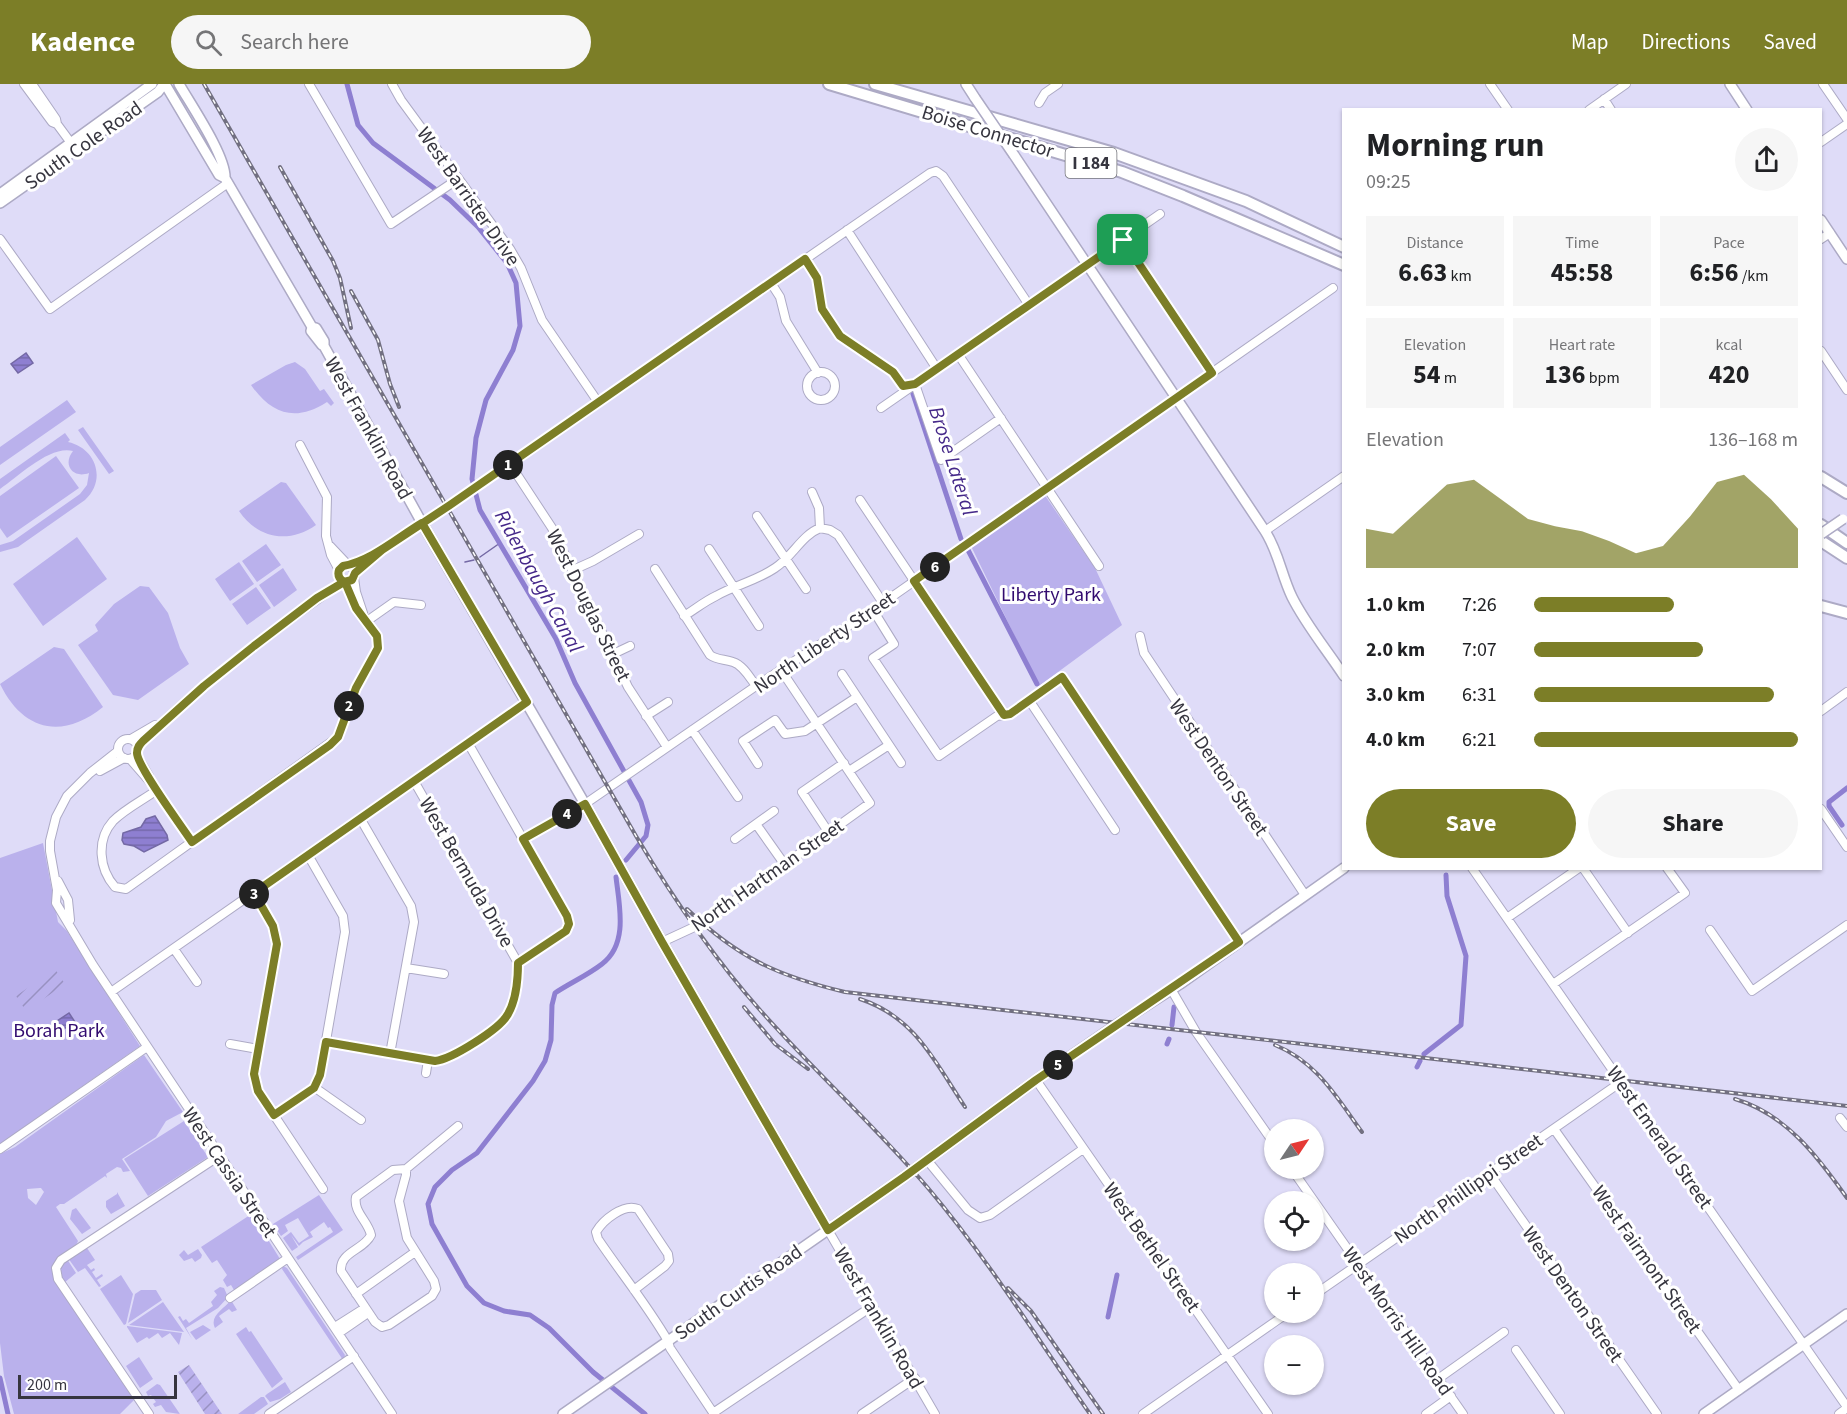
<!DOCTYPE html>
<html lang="en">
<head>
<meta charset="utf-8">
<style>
  body { margin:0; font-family:"Source Sans 3",sans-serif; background:#f6f6f6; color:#202124; height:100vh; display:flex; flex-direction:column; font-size:22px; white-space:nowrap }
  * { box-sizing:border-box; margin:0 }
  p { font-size:20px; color:#757577 }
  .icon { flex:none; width:33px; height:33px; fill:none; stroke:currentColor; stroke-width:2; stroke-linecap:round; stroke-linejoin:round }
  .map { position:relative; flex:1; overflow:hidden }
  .panel { position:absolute; left:1342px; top:24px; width:480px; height:762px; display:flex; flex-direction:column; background:#fff; border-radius:0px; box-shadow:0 2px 4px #0004 }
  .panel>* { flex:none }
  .needle { width:39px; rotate:55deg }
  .controls { position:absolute; left:1264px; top:1035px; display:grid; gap:12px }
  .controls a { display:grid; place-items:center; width:60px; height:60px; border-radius:50%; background:#fff; box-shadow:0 2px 4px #0004; font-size:30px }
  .scale { position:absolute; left:18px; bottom:15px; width:159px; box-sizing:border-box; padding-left:6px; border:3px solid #36353f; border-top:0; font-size:16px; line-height:21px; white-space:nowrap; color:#36353f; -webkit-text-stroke:4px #fff; paint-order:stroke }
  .pin { position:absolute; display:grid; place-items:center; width:51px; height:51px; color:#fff; margin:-26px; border-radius:12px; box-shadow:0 3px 9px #0006 }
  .km { position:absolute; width:30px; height:30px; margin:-15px; border-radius:50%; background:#222; color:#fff; font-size:16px; line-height:30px; text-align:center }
  .round { display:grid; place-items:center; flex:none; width:63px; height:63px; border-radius:32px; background:#f6f6f6 }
  .summary { display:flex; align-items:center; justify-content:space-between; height:102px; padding:0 24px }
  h1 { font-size:33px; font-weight:700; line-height:45px }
  .figures { display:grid; grid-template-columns:repeat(3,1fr); gap:9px; height:102px; padding:6px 24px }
  .figures div { display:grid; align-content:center; border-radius:0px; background:#f6f6f6; text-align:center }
  .figures b { font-size:26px; font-weight:700 }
  .figures small { font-size:16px; font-weight:400 }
  .figures p { font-size:16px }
  .chart { height:168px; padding:12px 24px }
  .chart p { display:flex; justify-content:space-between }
  .chart svg { width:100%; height:108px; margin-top:6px; fill:#7c7e27; opacity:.7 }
  .primary-button { display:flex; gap:12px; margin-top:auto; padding:12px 24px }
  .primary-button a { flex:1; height:69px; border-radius:36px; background:#7c7e27; color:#fff; font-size:24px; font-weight:700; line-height:69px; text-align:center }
  .primary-button a+a { background:#f6f6f6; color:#202124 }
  ul { padding:0 24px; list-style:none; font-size:20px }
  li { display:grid; grid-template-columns:96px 72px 1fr; align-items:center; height:45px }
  li i { height:15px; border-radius:8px; background:#7c7e27 }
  header { display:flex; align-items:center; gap:36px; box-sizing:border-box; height:84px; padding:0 30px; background:#7c7e27; color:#fff }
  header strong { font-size:28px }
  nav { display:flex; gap:33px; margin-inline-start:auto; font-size:21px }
  .search { width:420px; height:54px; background:#f6f6f6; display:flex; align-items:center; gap:15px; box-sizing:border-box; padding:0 21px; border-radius:33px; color:#757577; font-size:22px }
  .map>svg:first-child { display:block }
</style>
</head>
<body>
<header>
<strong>Kadence</strong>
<div class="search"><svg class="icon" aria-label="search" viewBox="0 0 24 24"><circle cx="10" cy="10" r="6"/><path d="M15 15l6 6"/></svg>Search here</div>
<nav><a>Map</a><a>Directions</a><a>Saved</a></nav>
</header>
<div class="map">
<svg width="1847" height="1330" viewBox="0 0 1847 1330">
  <defs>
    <pattern id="garden-furrows" width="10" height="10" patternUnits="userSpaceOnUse" patternTransform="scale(1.5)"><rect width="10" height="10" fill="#bab1ec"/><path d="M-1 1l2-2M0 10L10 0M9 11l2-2" fill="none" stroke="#9891c1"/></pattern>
    <pattern id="water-rules" width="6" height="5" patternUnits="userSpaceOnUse" patternTransform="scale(1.5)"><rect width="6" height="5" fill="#8e7fd1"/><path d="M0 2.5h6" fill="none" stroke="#7569ab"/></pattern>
  </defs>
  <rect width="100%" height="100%" fill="#dfdcf8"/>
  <path fill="#bab1ec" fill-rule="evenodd" d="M295,278L305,285L320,307L324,305L334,319L331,322L327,318C296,338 272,331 251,301L286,281Z
    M67,316L76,328L0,381V363Z
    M83,343L114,387L109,390L78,346Z
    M65,349L70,356L68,358C96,364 107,396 85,416L18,463L0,468V461L13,457L80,410L87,401L89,389C73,395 62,381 73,367C50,361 19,392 0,405V395Z
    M56,372L79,404L7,454L0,444V412Z
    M281,398L286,399L316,441C289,460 258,455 239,427Z
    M1044,410L1095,484L1122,541L1039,602L971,462Z
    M77,453L107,495L43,542L13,500Z
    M266,460L281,481L257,498L242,477Z
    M239,478L254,500L230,517L215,495Z
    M283,484L297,506L274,523L259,501Z
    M140,502L149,503L168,529L180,564L189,580L138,616L113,611L78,561L98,547L95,541L114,520Z
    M256,503L271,524L247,541L232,520Z
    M54,563L64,565L103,623C62,656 23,647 0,600Z
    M43,759L58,838L67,847L140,962L0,1060V774Z
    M144,971L183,1028L166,1037L156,1053L122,1075L130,1087L123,1088L121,1084L117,1083L106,1090L107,1094L105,1092L64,1120H60L56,1123L78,1157C72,1173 48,1172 55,1194L135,1315L120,1330H14L4,1292L0,1259V1070L15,1063ZM40,1104H41L44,1108L36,1121L28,1114L27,1105Z
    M184,1037L208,1073L148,1112L124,1075Z
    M117,1108L125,1122L111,1130L106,1123V1117L117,1110Z
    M319,1111L343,1146L298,1176L296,1173L333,1148L330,1143L328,1144L324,1138L310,1148L313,1153L303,1158L299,1162L291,1151L298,1163L292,1167L283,1154L291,1148L299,1159L309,1152L298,1134L285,1141L288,1147L281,1152L273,1140Z
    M76,1124L91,1144L82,1150L70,1135L72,1126Z
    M250,1131L262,1146L280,1175L234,1206L231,1201L227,1203L223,1196L227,1191L217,1176L212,1179L201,1163Z
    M84,1164H87L95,1176L87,1181L91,1186L94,1184L95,1186L92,1188L96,1194L102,1190L103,1192L97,1196L101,1202L99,1203L85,1184L78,1188L68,1174Z
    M198,1165L202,1171L201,1174L195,1178L192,1174L184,1177L179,1171L184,1166L188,1171Z
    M67,1175L76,1189L64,1199L58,1188L61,1179Z
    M283,1182L287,1184L345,1271L343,1276L282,1185Z
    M121,1191L133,1210L126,1240L124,1241L100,1205Z
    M220,1203L224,1204L228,1213L218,1224L186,1244L192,1255L178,1233L180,1232L183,1237L186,1235L189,1239L213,1222L211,1218L217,1211L214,1207Z
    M141,1206H156L162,1216L128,1239L135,1210Z
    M231,1216L237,1226L232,1228L229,1225L219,1232L223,1238L215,1244C209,1232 224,1225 231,1216Z
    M163,1218L184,1248L129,1241Z
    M203,1241L211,1246L196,1256L190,1248Z
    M127,1243V1242L182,1249L179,1261L170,1249L162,1254L158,1249L149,1255L147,1253L137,1259Z
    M246,1243L249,1248L251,1247L283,1295L272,1304L236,1250Z
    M139,1273L153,1295L140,1304L126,1282Z
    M285,1298L291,1308L280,1315L270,1318L265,1312L267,1310Z
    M157,1300L160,1301L180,1330L166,1328L161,1321L155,1323L153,1320L156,1318L151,1311L148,1312L146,1308Z
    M261,1313H264L268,1320L254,1330H238Z"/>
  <path fill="url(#garden-furrows)" d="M55,885L65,900L26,927L16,912Z
    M189,1281L222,1330H205L178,1288Z"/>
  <path fill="url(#water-rules)" stroke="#7469a5" stroke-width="1.5" d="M26,269L33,279L18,289L11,280Z
    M155,732L167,751L168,756L144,768L134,762L124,760L122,756L123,749L141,743L146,735Z
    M69,929L79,944L72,950L68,942L60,948L54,939Z"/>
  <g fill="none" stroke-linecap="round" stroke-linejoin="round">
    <path stroke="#7469a5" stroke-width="1.5" d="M480,473L500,459
      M465,478L474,476"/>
    <path stroke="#8e7fd1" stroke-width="5" d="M347,0L358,41L373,59L450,116L478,143L507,179L516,199L520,242L513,266L486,316L476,354L472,395L480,426L556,555L575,599L641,718L648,741L646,752L626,776
      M913,310L961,455
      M968,466L1037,600
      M1842,741L1829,722V718L1847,704
      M616,793C619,820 629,860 602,880C588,891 570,899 555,909L552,921L551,956L545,977L533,997L477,1069L452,1086L435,1103L428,1120L432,1140L467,1202L484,1219L504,1227L530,1231L549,1244L593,1288L645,1330
      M1172,941L1174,923
      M1167,960L1169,955
      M1424,970L1461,941L1466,872L1447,812L1446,791
      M1417,983L1420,977
      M1108,1233L1117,1191
      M0,1294L8,1330"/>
    <g stroke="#adaac5" stroke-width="10">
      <path id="minor" d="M24,0L52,38L57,40L56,35L32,0
        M309,0L391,140L458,95
        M392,0L401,16L510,165L521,184L542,236L598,318
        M1490,0L1508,26
        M1823,0L1847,35
        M1604,15L1611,26
        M1039,19L1045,9L1058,0
        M1589,26L1626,0
        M57,40L71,59
        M1821,58L1847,40
        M847,146L937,285
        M0,155L50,225L228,99
        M1821,155L1830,149
        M1123,156L1212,289
        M805,175L817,194L822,225L840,252L893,288L903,302L915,300L941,376L1001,334
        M771,199L780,213L786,237L818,289
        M1821,267L1847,306
        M958,270L1099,482
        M807 302a14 14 0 1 1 28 0a14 14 0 1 1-28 0Z
        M881,324L1160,130
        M300,361L327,413L326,452L331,471L339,486
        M510,380L552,444L628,603L667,663
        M812,408L819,424L820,444
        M860,416L1004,631
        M757,432L806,505
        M1265,447L1344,392
        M330,462L348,481
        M709,465L759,542
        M339 490a8 8 0 1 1 16 0a8 8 0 1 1-16 0Z
        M351,482L382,466L450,421L930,89L936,87L943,92L1029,221
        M655,485L710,571C717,576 724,575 733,578C743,581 750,594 756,602
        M573,486L593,477L639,450
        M355,489L377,471
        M354,494L356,508L363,529
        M873,526L894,560L873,574L939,672L997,632L1010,630L1062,593L1239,858
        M684,532C694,526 705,517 716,512C735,501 756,497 775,484C792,473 802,451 820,444L830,446L838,451L883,519
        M367,537L394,518L421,521
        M1140,552L1144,569L1305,811
        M611,571L630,562
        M842,590L901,679
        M1029,616L1115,746
        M1821,627L1847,608
        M646,632L668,618
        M692,646L738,713
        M131,655L155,641
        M118 665a10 10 0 1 1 20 0a10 10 0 1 1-20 0Z
        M138,663C178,620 225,584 272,549C296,531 319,513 344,498
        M118,667L90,689L67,712L56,733L50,757V767L57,806L56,819L93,881L392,1330
        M136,670L149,692
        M130,675L151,699L192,758
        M758,680L743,657L775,636L785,650L805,647L857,613
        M100,687L124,674
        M849,687L889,661
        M414,697L518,879
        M157,706C143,716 125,725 113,737C96,756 99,785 115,803L126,805L338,653L356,604L378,564L377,552L356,524L345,498
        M1821,725L1847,763
        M360,734L411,822L414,838L390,970
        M756,740L785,781
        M829,749L802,708L844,679
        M523,755L585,720L756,602L873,526L1333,204
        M735,755L774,727
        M1472,784L1847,1323
        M1583,784L1628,849
        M58,797L68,816L70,836
        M254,809L273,842L277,860L254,990L258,1007L323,1105
        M1507,834L1579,784
        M1710,846L1752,907L1847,841
        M662,858L703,839L870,719L781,586
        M174,865L197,898
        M406,884L444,890
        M1553,900L1685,809L1667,784
        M1171,905L1196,948L1275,1061
        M111,908L527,618
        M326,958L435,977C452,975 499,945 508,930C516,916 517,894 518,879L565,847L569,840L567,832L468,659
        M230,960L258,965
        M426,989L428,976
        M1036,996L1268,1330
        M314,1003L361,1036
        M274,1031L314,1003L320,991L345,848L343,832L308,771
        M1840,1034L1847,1043
        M1554,1045L1739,1306
        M0,1065L147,963
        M927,1076L968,1126L980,1134L990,1131L1083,1065
        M1291,1084L1463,1330
        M406,1085V1091L399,1117L407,1154L434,1197L436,1205L432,1212L389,1241L382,1243L375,1238L341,1187C339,1168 364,1166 371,1151C368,1137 353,1128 356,1113L393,1086L406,1085L458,1042
        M1490,1090L1657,1330
        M828,1146L935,1330
        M634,1206L665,1182L669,1177L668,1170L638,1125C624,1119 603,1136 596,1148L598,1155C621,1189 647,1221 668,1257L670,1264L714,1330
        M356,1210L415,1168
        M1314,1211L1621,998
        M230,1214L288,1174
        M335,1243L365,1224
        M339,1249L368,1229
        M1516,1266L1560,1330
        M1438,1295L1504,1248
        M713,1329L871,1223
        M149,1330L58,1195L56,1184L61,1176L219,1072
        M269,1330L354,1272
        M862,1330L915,1294
        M1143,1330L1289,1228
        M1426,1330L1451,1312
        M1839,1330L1847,1324"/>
    </g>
    <g stroke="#adaac5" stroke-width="12">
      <path id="major" d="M165,0L219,91L225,94L312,243L311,247L322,261
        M179,0C191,21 226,72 225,94
        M966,0L975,14
        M1730,0L1747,26
        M1014,71L1265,447C1279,469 1281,490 1292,513C1306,541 1327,566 1344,592
        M0,110L152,0
        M0,119L158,8L164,0
        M1821,136L1847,175
        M312,243L316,244L324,257V262L422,439L585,720L662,858L828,1146
        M563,1330L904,1093L1036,996L1119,939L1180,900L1344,784
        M1704,1330L1847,1230"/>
    </g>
    <g stroke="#adaac5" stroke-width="14">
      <path id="highway" d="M829,0L1122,88L1183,112L1344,181
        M875,0L1114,69L1246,117L1344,163
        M1821,393L1847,409
        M1821,441L1847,459
        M1821,457L1847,474
        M1821,522L1847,529"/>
    </g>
    <use href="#minor" stroke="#fff" stroke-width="8"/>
    <use href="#major" stroke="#fff" stroke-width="9"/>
    <use href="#highway" stroke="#fff" stroke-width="10"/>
    <g stroke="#727081" stroke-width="4">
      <path id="rail" d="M204,0L636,752C673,814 712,872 760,926C814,987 875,1042 928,1104C988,1175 1037,1254 1090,1330
        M280,83L333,177L340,194L351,244
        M351,207L378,256L390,300L399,323
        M687,825C738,874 778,892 845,908L1847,1022
        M860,915C915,933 935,978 965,1023
        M744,923L775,960L808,985
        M1275,961C1317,978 1337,1014 1362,1048
        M1735,1015C1786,1030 1818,1073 1847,1114
        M1008,1204L1031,1227L1103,1330"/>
    </g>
    <use href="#rail" stroke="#fff" stroke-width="1.5" stroke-dasharray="4.5" stroke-linecap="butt"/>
    <g stroke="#adaac5" stroke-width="12" stroke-linecap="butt">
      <path id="major-bridge" d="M975,14L1014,71
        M1821,450L1843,435"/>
    </g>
    <use href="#major-bridge" stroke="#fff" stroke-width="9"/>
  </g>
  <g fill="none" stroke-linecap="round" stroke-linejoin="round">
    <g stroke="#fff" stroke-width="12">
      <path id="route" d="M1123,156L915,300L903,302L893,288L840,252L822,225L817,194L805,175L450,421L382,466L355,489L352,496L344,498L317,514L254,562L204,602L143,657C140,660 137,663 137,669C137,682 182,743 192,758L330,661L338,653L356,604L378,564L377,552L356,524L345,498C340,496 337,492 339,486L343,482C371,477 397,454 422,439L527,618L254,809L273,842L277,860L254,990L258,1007L274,1031L314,1004L320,991L326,958L435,977C452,975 500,945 508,930C516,916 518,894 518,879L566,847L569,840L567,832L523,755L585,720L662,858L828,1146L904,1093L1036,996L1239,858L1062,593L1010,630L1004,631L914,497L1212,289L1123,156"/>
    </g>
    <use href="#route" stroke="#7c7e27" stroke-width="8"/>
  </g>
  <g text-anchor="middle" stroke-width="6" stroke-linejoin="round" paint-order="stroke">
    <rect fill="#fff" stroke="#727279" stroke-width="1.5" x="1065.5" y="64" width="51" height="30" rx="4.5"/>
    <g font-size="18" font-weight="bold" fill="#36353f">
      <text x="1091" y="85">I 184</text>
    </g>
    <g font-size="20" fill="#36353f" stroke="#fff">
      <text transform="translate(988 47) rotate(17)" y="7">Boise Connector</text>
      <text transform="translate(83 61) rotate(-35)" y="7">South Cole Road</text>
      <text transform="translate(469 112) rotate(55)" y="7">West Barrister Drive</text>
      <text transform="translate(369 344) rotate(61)" y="7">West Franklin Road</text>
      <text transform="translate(589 521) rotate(64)" y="7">West Douglas Street</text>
      <text transform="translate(824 558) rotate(-34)" y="7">North Liberty Street</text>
      <text transform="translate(1219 683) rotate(56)" y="7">West Denton Street</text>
      <text transform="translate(467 788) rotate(60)" y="7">West Bermuda Drive</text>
      <text transform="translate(767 791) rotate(-35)" y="7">North Hartman Street</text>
      <text transform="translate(1660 1053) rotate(55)" y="7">West Emerald Street</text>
      <text transform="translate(230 1088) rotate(56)" y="7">West Cassia Street</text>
      <text transform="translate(1468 1104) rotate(-35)" y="7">North Phillippi Street</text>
      <text transform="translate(1152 1163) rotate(55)" y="7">West Bethel Street</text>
      <text transform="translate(1647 1175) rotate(55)" y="7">West Fairmont Street</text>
      <text transform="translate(738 1208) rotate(-35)" y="7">South Curtis Road</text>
      <text transform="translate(1573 1210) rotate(55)" y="7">West Denton Street</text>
      <text transform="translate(879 1234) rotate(60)" y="7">West Franklin Road</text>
      <text transform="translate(1398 1237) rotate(55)" y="7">West Morris Hill Road</text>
    </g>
    <g font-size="20" fill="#320b6f" stroke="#fff">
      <text x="1051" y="517">Liberty Park</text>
      <text x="59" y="953">Borah Park</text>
    </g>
    <g font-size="21" font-style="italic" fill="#452889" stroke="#fff">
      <text transform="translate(953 377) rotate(72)" y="7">Brose Lateral</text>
      <text transform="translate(539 497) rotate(61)" y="7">Ridenbaugh Canal</text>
    </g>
  </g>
</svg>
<div class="controls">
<a><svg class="needle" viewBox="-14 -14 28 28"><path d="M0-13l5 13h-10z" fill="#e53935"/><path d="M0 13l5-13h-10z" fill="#757577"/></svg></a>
<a><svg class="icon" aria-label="locate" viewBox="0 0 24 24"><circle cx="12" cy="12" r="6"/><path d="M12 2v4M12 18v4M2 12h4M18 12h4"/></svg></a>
<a>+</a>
<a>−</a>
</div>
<div class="scale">200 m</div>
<div class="pin" style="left:1123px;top:156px;background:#1e9e55"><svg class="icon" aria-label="arrive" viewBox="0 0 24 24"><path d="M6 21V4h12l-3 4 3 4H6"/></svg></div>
<b class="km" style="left:508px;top:381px">1</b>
<b class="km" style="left:349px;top:622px">2</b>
<b class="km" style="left:254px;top:810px">3</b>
<b class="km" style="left:567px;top:730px">4</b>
<b class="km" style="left:1058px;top:981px">5</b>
<b class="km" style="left:935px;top:483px">6</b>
<section class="panel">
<div class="summary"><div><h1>Morning run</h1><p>09:25</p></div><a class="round"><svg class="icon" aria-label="share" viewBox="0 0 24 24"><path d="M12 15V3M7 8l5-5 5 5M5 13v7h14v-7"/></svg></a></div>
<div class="figures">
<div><p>Distance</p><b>6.63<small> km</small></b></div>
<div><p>Time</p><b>45:58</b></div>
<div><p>Pace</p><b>6:56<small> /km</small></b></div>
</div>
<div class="figures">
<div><p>Elevation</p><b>54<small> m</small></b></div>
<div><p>Heart rate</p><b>136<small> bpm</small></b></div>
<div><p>kcal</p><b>420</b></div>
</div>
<div class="chart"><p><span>Elevation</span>136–168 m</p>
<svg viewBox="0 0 160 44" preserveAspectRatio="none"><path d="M0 44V28L10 30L20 20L30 10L40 8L50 16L60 24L70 27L80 29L90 33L100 38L110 35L120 23L130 9L140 6L150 16L160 28V44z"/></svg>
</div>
<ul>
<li><b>1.0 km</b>7:26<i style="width:53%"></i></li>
<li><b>2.0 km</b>7:07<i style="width:64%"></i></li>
<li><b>3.0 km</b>6:31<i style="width:91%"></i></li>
<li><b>4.0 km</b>6:21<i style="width:100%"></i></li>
</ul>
<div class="primary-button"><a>Save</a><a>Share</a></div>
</section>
</div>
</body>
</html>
